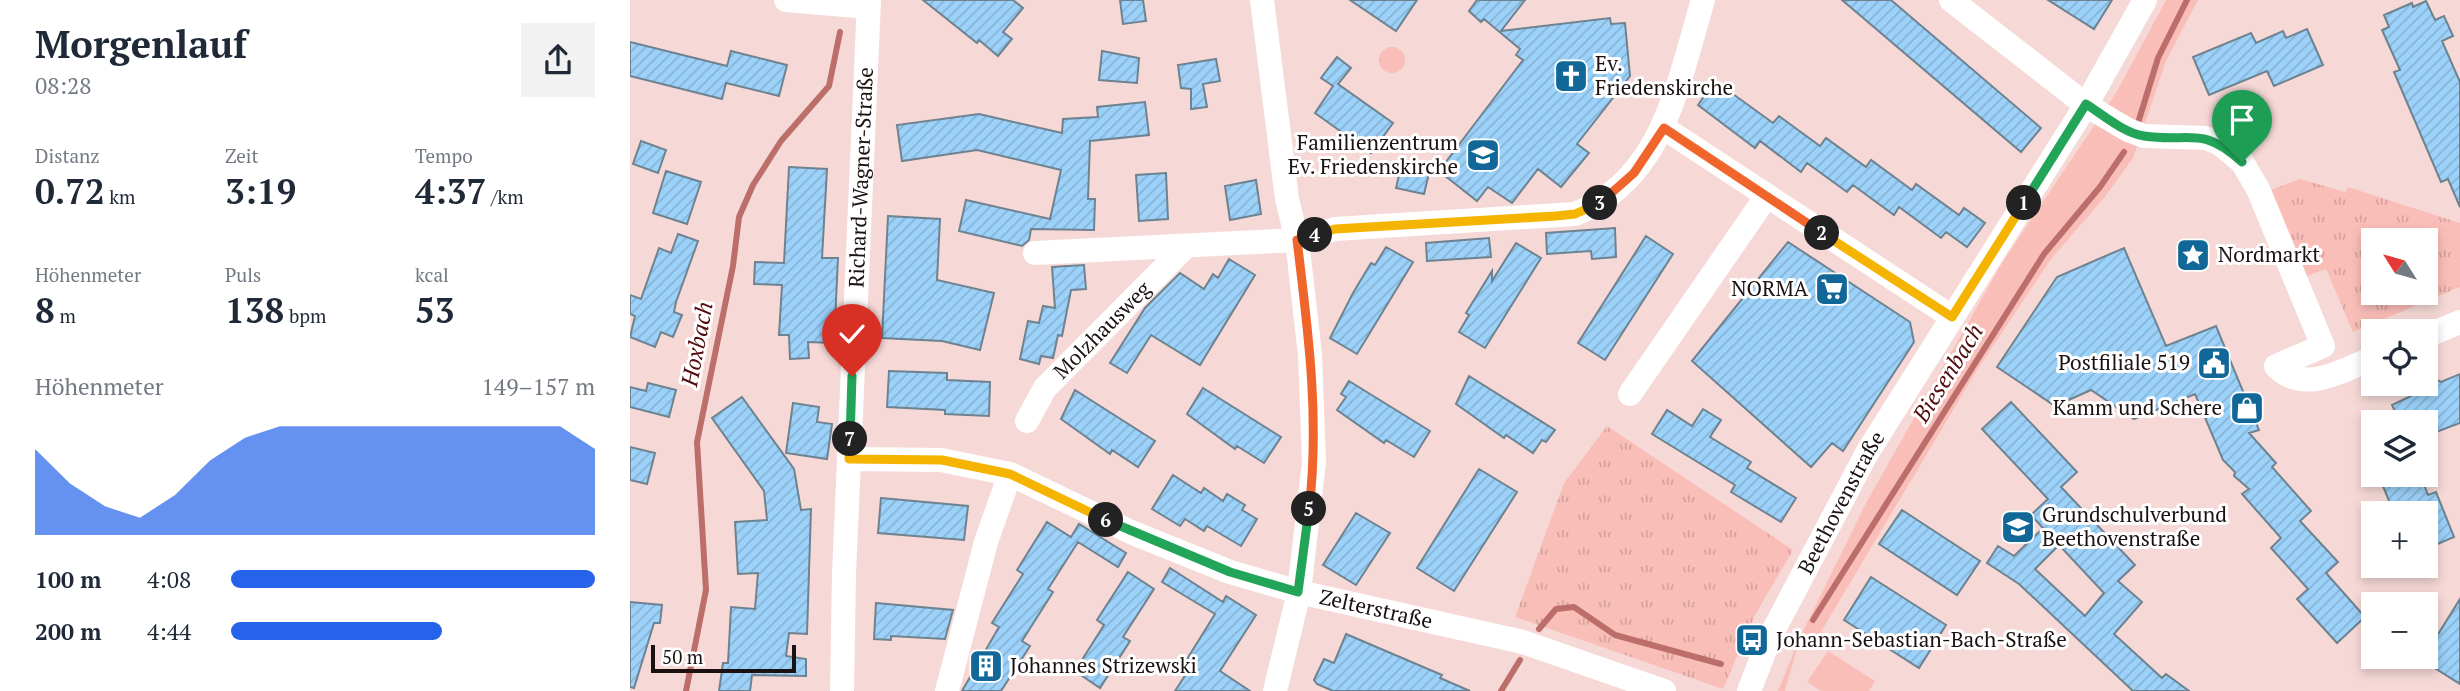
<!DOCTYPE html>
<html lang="de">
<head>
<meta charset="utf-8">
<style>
  body { margin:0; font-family:"PT Serif",serif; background:#f2f2f3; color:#1f2937; height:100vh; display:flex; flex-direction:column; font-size:26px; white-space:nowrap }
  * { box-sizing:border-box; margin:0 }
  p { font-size:23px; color:#747a83 }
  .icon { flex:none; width:38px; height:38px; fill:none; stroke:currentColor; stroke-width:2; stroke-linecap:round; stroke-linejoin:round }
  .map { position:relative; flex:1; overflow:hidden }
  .side { display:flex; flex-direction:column; background:#fff; width:630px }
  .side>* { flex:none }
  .needle { width:46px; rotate:307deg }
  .tools { position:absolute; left:1731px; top:228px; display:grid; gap:14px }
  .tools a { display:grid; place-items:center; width:77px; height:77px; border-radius:0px; background:#fff; box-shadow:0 4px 10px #0003; font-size:35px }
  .scale { position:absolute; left:21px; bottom:18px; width:145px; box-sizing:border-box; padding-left:7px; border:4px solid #1b1111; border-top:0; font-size:19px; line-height:24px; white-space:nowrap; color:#1b1111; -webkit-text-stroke:5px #fff; paint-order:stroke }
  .pin { position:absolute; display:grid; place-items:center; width:60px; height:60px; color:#fff; margin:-72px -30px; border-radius:50% 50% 50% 0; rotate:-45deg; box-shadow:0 0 7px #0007 }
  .pin .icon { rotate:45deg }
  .km { position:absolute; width:35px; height:35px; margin:-18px; border-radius:50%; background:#222; color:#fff; font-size:19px; line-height:35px; text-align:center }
  .round { display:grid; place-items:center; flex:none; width:74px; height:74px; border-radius:0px; background:#f2f2f3 }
  .headline { display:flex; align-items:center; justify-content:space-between; height:119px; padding:0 35px }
  h1 { font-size:38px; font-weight:800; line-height:52px }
  .metrics { display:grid; grid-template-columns:repeat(3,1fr); gap:10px; height:119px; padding:7px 35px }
  .metrics div { display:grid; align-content:center }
  .metrics b { font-size:35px; font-weight:800 }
  .metrics small { font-size:19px; font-weight:400 }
  .metrics p { font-size:19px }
  .chart { height:196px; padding:14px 35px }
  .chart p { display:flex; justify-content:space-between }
  .chart svg { width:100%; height:126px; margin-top:7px; fill:#2563eb; opacity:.7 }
  ul { padding:0 35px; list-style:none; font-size:23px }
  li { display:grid; grid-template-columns:112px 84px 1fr; align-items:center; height:52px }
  li i { height:18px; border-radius:9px; background:#2563eb }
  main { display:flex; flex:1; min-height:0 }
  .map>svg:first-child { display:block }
</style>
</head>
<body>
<main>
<section class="side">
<div class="headline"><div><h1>Morgenlauf</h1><p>08:28</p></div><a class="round"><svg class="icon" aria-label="share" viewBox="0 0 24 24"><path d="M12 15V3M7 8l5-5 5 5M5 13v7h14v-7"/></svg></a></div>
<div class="metrics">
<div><p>Distanz</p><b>0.72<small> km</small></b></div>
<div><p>Zeit</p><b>3:19</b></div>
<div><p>Tempo</p><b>4:37<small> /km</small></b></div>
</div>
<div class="metrics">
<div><p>Höhenmeter</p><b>8<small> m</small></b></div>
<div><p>Puls</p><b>138<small> bpm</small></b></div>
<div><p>kcal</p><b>53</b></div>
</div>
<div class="chart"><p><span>Höhenmeter</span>149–157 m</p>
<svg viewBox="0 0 160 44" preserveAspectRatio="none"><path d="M0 44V14L10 26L20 34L30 38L40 30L50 18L60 10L70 6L80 6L90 6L100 6L110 6L120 6L130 6L140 6L150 6L160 14V44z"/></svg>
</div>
<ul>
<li><b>100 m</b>4:08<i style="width:100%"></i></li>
<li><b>200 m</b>4:44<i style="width:58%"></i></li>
</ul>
</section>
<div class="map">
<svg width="1830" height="691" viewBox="0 0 1830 691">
  <defs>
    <pattern id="park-tufts" width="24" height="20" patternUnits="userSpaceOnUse" patternTransform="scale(1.75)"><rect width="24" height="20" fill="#fabeb8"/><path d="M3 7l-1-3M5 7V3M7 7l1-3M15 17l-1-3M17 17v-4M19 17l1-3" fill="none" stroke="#d6a29d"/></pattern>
    <pattern id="building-hatch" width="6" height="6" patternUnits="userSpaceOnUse" patternTransform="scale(1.75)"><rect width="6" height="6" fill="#9cd2fa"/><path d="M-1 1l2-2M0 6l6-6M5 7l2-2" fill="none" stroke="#86b3d5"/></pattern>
  </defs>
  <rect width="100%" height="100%" fill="#f6d9d6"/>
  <path fill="#fabeb8" d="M1536,0H1568L1536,61L1503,158L1474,198L1421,259L1347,370L1189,635L1170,637L1155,691H1148L1170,637L1237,501L1372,263L1486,93Z
    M1198,651L1245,681L1239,691H1191L1177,682Z"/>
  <path fill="url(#park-tufts)" fill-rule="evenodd" d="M749 60a13 13 0 1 1 26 0a13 13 0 1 1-26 0Z
    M1670,179L1715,192L1718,187L1830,223V287L1723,332L1696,269L1674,277L1638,191ZM1743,240H1796V292H1743Z
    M977,426L1163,550L1124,617L1093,689L885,617L934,483Z"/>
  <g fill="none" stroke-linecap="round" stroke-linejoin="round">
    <path stroke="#bc6f6a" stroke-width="6" d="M1508,123L1528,58L1557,0
      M1183,620L1414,254L1470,187L1494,152
      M909,629L926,609L944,607L985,635L1091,664
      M56,691L76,590L67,442L103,266L109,217L123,185L151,141L199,86L210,32
      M871,691L890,660"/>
  </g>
  <path fill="url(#building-hatch)" stroke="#6e8290" stroke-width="2" fill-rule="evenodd" d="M293,0H383L393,8L373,32L382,39L368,56L349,40L347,43Z
    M490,0H513L516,21L493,24Z
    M720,0H787L766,31Z
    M847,0H895L871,31L980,18L981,24L995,23L1000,76L947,144L959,153L931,187L908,169L882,203L858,187L847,201L809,171L893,60L886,55L890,49L854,19L851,22L839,11Z
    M1212,0H1261L1411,128L1391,152Z
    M1418,0H1482L1464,29Z
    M1796,1L1805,20L1814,16L1823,36L1812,41L1830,82V207L1818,179L1811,182L1764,72L1770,70L1752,30L1759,27L1754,15L1782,3L1783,7Z
    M1677,29L1693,65L1644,86L1637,71L1579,95L1563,57L1621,33L1626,43L1653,31L1656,38Z
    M0,42L97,66L101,51L157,65L149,96L96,83L92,99L0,76Z
    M472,51L509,58L507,83L469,80Z
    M707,57L721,68L708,84L763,123L741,153L685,113L703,86L691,78Z
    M586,59L590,81L573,84L577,107L561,109V89L551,88L548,65Z
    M1085,81L1143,123L1149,116L1190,146L1196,138L1236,167L1241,160L1282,190L1286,184L1329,215L1334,208L1355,223L1337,247L1316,232L1311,238L1269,207L1264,215L1223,185L1217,192L1177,163L1171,172L1130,141L1125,148L1068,105Z
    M515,102L519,135L460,141L458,199H465L464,230L401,229L399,240L392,246L329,231L336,200L420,219L431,170L347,150L272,161L267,125L349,114L432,133L433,119L468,117L467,107Z
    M11,141L36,150L28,173L3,164Z
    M772,163L800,169L794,194L766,188Z
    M159,167L197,169L192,258H208L204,343L178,342L179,358L160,359L159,335H149L152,285L124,284L125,262L154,263Z
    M36,171L71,182L57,224L23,213Z
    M536,173L538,219L509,221L506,175Z
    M626,180L631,214L600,220L595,186Z
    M258,216L310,219L307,280L364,293L350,350L312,341L252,338Z
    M985,228L986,257L962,259L961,251L917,254L916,233Z
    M48,234L68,241L46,302L44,312L52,315L43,337L31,332L25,347L0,337L5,316L0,314V295L11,299L29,248L41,253Z
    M1016,236L1043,254L975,360L948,343Z
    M859,238L861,257L797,261L796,243Z
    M1158,242L1280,322L1284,342L1213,451L1202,443L1181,467L1062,361Z
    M886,243L911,258L855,348L829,332L839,315L836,313L862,271V281Z
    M756,247L783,262L727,354L700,338L723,293L741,263L745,265Z
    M1494,248L1536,346L1586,326L1629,430L1619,433L1646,463L1642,467L1681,511L1670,521L1708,562L1696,573L1735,617L1707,643L1667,599L1678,589L1641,548L1651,538L1612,494L1619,489L1604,476L1605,472L1593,460L1565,394L1504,419L1461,390L1425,406L1367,367L1427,277Z
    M599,259L625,275L570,365L521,335L497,373L480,363L515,308L550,273L574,289L583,274L588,278Z
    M454,265L456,289L441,290L432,336L428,335L423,358L411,356L409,364L390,359L398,321L409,323L413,306L425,308L422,267Z
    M259,371L317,373V380L360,382L359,416L315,414V410L257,407Z
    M1830,374V423L1801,434L1799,429L1796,431V422H1770L1762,405L1781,396L1786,390L1804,385L1807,380L1811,382Z
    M839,376L925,430L916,442L912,440L903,453L876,435L874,438L826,404Z
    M719,381L800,431L784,457L756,440L754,443L707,410L716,397L711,394Z
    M18,383L46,390L39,417L0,407V387L16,391Z
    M573,388L651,437L634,463L607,446L605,449L557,414Z
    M445,390L525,441L508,467L482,450L480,454L431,419Z
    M112,397L164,469L171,510L181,509L177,634L159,633L156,656L176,659V676L122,675L120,691H89L93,663H98L101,607L125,609L128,573L108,574L105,522L137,520L134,491L82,418Z
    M1381,402L1447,472L1431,487L1505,565L1488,581L1512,602L1484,634L1532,678L1536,674L1559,691H1503L1389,584L1357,563L1368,546L1384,556L1413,528L1401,515L1418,499L1352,429ZM1429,545L1474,593L1455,616L1405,569Z
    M163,403L189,407L187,422L202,424L197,459L156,453Z
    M1073,409L1091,420L1080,437L1121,462L1117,468L1166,498L1151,522L1101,492L1105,485L1022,434L1037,410L1062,426Z
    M0,447L25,453L17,484L0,480Z
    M849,469L887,492L824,591L787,568Z
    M1748,474H1790L1798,495L1806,492L1824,537L1796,549V513H1764Z
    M543,475L571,493L574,488L593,501L597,494L615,505L612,510L627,519L611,546L577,526L574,531L555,519L550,526L522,509Z
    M251,498L338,506L334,540L248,533Z
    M1272,510L1350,561L1327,595L1249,544Z
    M726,513L760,533L726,585L693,565Z
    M417,522L441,537L449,524L496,553L488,567L448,542L418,589L423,592L392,641L400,646L371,691H332L369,627L362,623L393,574L387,570Z
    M540,568L593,602L596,596L626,615L590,671L620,691H545L560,668L554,664L585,614L532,582Z
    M498,572L524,589L493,637L500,641L470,688L445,671L474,625L467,620Z
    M1241,577L1316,625L1289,668L1214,620Z
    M1830,599V684L1792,660Z
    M0,602L32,605L30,623H24L4,688L0,687Z
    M246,603L323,610L315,639L261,636V640L244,639Z
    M716,634L812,675L810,678L840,691H703L687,684L684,680L694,659L704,663Z"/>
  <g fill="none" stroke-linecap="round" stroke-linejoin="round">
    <g stroke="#fff" stroke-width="24">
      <path d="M156,0L238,7"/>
      <path d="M632,0L657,199L667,240L680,355L684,462L669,592L645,691"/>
      <path d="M1321,0L1456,105L1498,130L1514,136L1575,138L1589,143L1612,162L1628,189L1693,346L1646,366C1673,395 1714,370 1743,358"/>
      <path d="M1034,128L1322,317"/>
      <path d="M405,253L667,240L705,229L945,214C1034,179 1048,82 1073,0"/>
      <path d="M1796,336L1830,322"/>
      <path d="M1000,394L1136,197"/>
      <path id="s1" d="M397,421L415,388L556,246"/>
      <path id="s2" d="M220,459L311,460L380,474L503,533L600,572L669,592L893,642L1034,691"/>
      <path id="s3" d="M212,691L214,574L239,0"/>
      <path d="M317,691L356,542L380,474"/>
      <path id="s4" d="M1119,691L1140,637L1237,453L1456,105L1515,0"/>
    </g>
  </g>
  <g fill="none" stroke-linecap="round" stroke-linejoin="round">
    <g stroke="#fff" stroke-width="14">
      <path id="split-1" d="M1394,203L1456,104C1473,115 1494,133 1514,136C1560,143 1572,125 1612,162"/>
    </g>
    <g stroke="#fff" stroke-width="14">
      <path id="split-2" d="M1192,233L1322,317L1394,203"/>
    </g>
    <g stroke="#fff" stroke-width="14">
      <path id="split-3" d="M970,203L1004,173L1034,128L1192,233"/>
    </g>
    <g stroke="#fff" stroke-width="14">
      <path id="split-4" d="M685,235L705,229L926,216L945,214L970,203"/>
    </g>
    <g stroke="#fff" stroke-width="14">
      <path id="split-5" d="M679,509C690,419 678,330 667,240L685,235"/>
    </g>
    <g stroke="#fff" stroke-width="14">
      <path id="split-6" d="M476,520L600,572L668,592L679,509"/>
    </g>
    <g stroke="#fff" stroke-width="14">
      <path id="split-7" d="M220,439L219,459L312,460L380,474L476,520"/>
    </g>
    <g stroke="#fff" stroke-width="14">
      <path id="split-8" d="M220,439L222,376"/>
    </g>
    <use href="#split-1" stroke="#22a559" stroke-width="9"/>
    <use href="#split-2" stroke="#f5b400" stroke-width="9"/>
    <use href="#split-3" stroke="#f0652b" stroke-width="9"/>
    <use href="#split-4" stroke="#f5b400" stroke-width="9"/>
    <use href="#split-5" stroke="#f0652b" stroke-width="9"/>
    <use href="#split-6" stroke="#22a559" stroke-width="9"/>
    <use href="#split-7" stroke="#f5b400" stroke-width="9"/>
    <use href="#split-8" stroke="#22a559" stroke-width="9"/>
  </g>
  <defs>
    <g id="church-square" transform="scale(1.75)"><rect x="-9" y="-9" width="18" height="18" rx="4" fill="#106798" stroke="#fff"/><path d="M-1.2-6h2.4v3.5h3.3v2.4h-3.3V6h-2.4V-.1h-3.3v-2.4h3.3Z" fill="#fff"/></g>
    <g id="school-square" transform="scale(1.75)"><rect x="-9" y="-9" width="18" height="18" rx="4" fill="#106798" stroke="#fff"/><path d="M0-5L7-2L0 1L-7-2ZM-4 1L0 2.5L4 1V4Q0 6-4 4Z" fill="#fff"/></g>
    <g id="sight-square" transform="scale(1.75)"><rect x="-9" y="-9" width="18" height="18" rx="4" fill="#106798" stroke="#fff"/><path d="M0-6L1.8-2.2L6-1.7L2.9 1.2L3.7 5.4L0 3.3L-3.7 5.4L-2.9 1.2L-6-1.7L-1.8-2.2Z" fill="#fff"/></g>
    <g id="supermarket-square" transform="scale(1.75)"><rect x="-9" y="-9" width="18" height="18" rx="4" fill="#106798" stroke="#fff"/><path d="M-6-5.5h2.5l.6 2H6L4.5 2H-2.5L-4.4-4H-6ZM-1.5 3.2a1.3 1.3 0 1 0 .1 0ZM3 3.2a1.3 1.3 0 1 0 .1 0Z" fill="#fff"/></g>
    <g id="civic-square" transform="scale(1.75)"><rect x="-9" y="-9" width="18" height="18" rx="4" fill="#106798" stroke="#fff"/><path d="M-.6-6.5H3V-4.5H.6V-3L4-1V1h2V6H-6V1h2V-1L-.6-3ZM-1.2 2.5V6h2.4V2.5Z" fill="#fff"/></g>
    <g id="shop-square" transform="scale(1.75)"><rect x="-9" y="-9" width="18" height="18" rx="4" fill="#106798" stroke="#fff"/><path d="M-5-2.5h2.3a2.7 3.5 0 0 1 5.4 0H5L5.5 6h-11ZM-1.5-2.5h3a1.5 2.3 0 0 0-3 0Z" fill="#fff"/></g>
    <g id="bus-square" transform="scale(1.75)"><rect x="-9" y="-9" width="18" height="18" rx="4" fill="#106798" stroke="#fff"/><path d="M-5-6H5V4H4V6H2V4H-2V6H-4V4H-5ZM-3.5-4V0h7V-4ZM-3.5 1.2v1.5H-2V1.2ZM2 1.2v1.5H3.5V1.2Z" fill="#fff"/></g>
    <g id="building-square" transform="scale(1.75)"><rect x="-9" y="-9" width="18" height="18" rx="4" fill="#106798" stroke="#fff"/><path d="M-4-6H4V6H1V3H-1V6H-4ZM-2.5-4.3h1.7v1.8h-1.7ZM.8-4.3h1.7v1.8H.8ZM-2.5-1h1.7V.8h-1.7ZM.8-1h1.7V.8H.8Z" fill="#fff"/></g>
  </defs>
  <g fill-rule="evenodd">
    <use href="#church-square" x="941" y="76"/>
    <use href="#school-square" x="853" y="155"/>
    <use href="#sight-square" x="1563" y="255"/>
    <use href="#supermarket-square" x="1202" y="289"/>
    <use href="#civic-square" x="1584" y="363"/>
    <use href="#shop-square" x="1617" y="408"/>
    <use href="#school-square" x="1388" y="527"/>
    <use href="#bus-square" x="1122" y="640"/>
    <use href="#building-square" x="356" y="666"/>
  </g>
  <g text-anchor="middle" stroke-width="6" stroke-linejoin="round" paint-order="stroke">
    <g font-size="21" fill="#1b1111" stroke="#fff" text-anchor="start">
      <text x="965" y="71">Ev.<tspan x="965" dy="24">Friedenskirche</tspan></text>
      <text x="828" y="150" text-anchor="end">Familienzentrum<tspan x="828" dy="24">Ev. Friedenskirche</tspan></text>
      <text x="1588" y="262">Nordmarkt</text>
      <text x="1178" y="296" text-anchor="end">NORMA</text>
      <text x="1560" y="370" text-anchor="end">Postfiliale 519</text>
      <text x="1592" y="415" text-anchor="end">Kamm und Schere</text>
      <text x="1412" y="522">Grundschulverbund<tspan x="1412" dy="24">Beethovenstraße</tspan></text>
      <text x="1146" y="647">Johann-Sebastian-Bach-Straße</text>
      <text x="380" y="673">Johannes Strizewski</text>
    </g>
    <g font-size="21" fill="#1b1111" stroke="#fff">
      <text dy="7" stroke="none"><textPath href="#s3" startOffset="514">Richard-Wagner-Straße</textPath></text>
      <text dy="7" stroke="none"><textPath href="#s1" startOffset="119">Molzhausweg</textPath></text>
      <text dy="7" stroke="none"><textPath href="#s4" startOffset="210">Beethovenstraße</textPath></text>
      <text dy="7" stroke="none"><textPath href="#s2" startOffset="553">Zelterstraße</textPath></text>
    </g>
    <g font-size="23" font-style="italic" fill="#530c0e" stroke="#fff">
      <text transform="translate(67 344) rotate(-79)" y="8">Hoxbach</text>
      <text transform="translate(1318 373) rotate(-58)" y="8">Biesenbach</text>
    </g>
  </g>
</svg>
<div class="tools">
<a><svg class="needle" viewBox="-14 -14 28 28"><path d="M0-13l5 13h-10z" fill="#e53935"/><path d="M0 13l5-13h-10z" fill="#747a83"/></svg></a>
<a><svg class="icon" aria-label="locate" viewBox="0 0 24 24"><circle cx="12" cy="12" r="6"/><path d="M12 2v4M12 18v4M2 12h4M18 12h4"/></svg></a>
<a><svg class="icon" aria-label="layers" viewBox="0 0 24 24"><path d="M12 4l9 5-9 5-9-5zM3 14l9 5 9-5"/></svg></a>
<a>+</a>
<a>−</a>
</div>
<div class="scale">50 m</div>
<div class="pin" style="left:1612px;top:162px;background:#1e9e55"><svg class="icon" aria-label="arrive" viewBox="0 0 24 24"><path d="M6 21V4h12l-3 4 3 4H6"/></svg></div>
<div class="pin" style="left:222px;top:376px;background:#d93025"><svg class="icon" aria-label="check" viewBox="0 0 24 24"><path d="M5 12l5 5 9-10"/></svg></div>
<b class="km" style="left:1394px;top:203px">1</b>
<b class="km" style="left:1192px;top:233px">2</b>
<b class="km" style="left:970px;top:203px">3</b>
<b class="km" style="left:685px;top:235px">4</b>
<b class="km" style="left:679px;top:509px">5</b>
<b class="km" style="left:476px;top:520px">6</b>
<b class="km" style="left:220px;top:439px">7</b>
</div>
</main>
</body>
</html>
